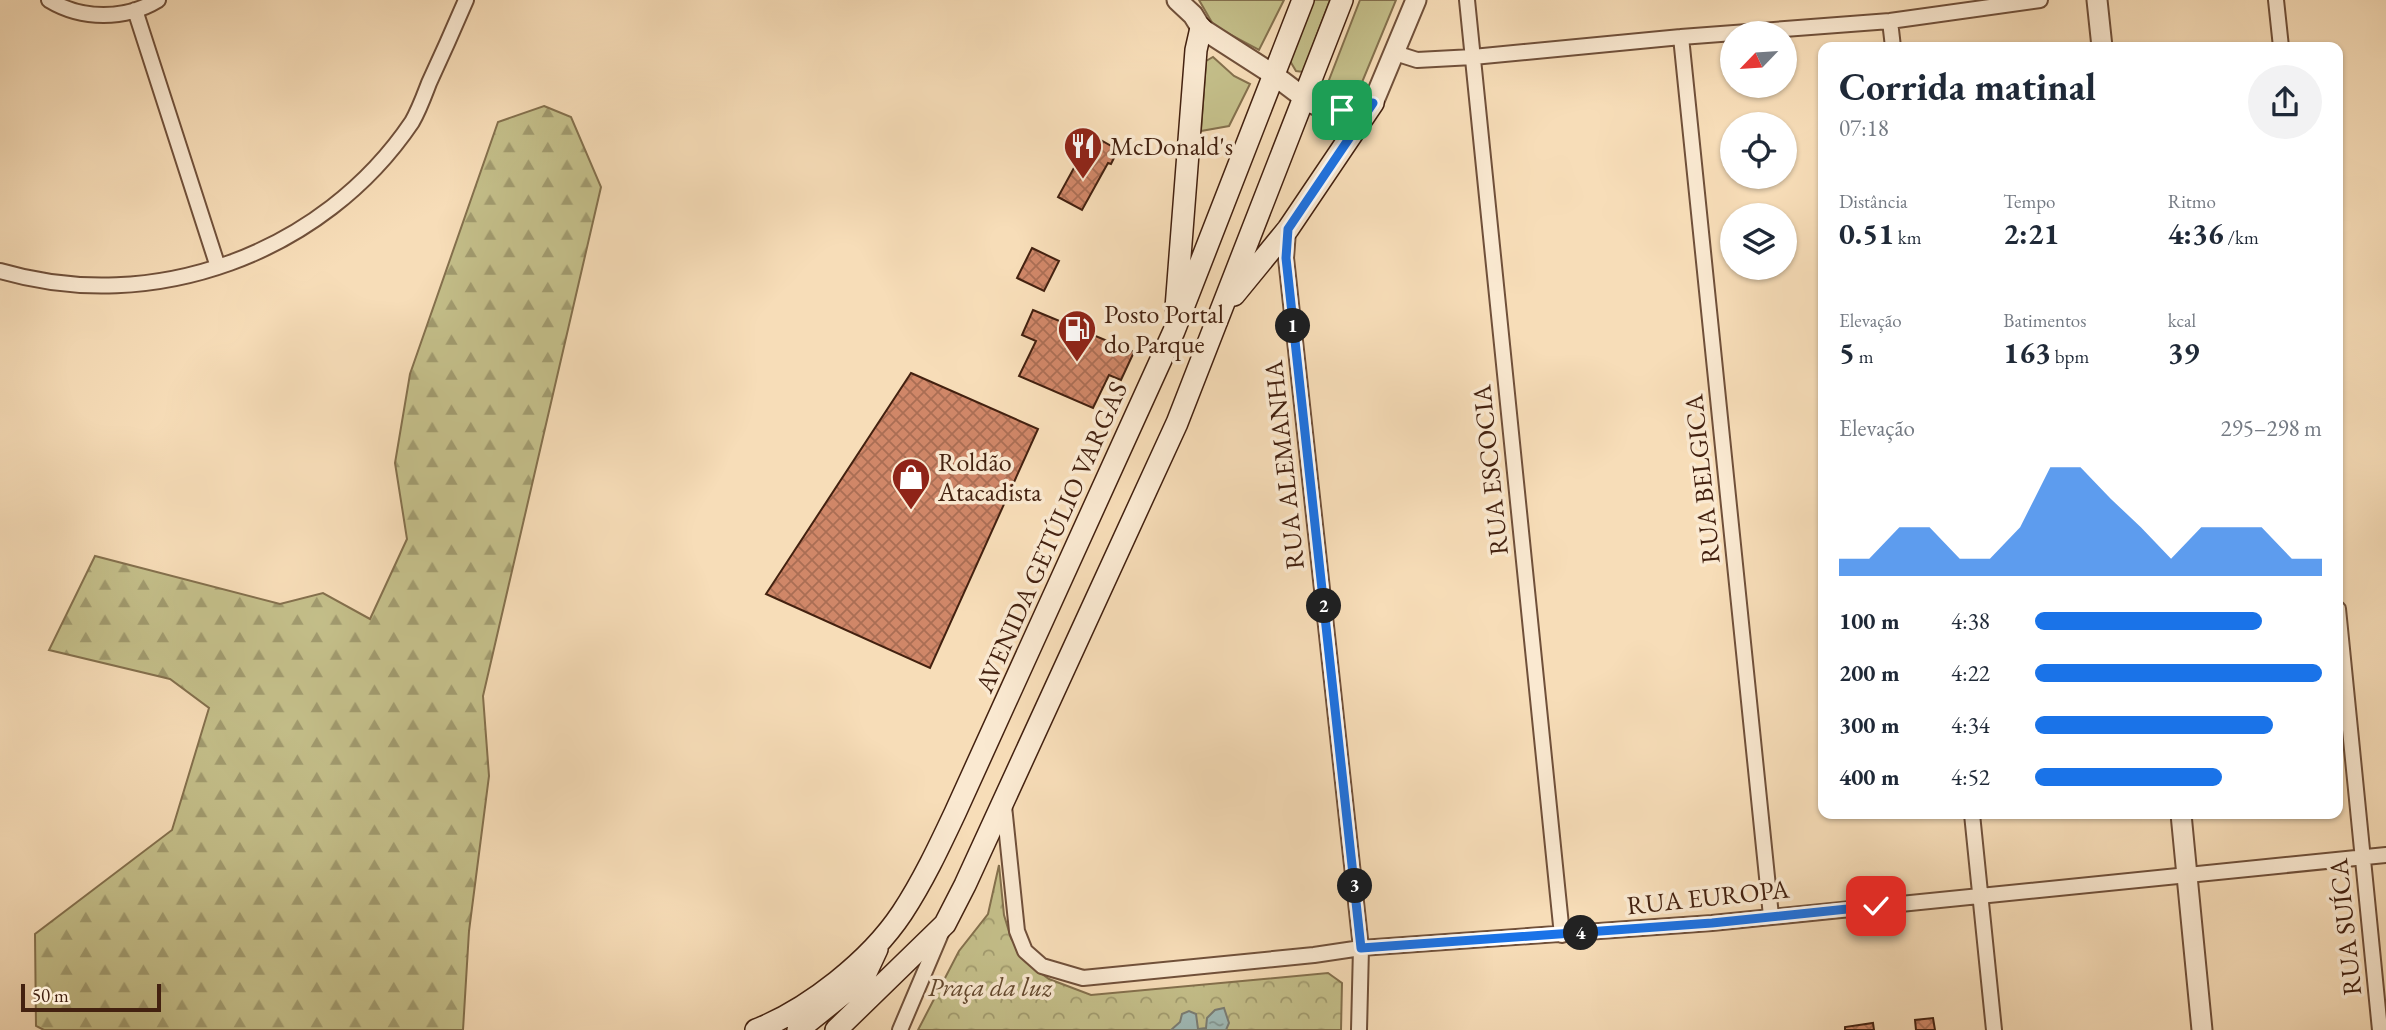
<!DOCTYPE html>
<html lang="pt">
<head>
<meta charset="utf-8">
<style>
  body { margin:0; font-family:"EB Garamond",serif; background:#f2f2f3; color:#1f2937; height:100vh; display:flex; flex-direction:column; font-size:26px; white-space:nowrap }
  * { box-sizing:border-box; margin:0 }
  p { font-size:23px; color:#747a83 }
  .icon { flex:none; width:38px; height:38px; fill:none; stroke:currentColor; stroke-width:2; stroke-linecap:round; stroke-linejoin:round }
  .map { position:relative; flex:1; overflow:hidden }
  .drawer { position:absolute; left:1818px; top:42px; width:525px; height:777px; display:flex; flex-direction:column; background:#fff; border-radius:14px; box-shadow:0 2px 5px #0004 }
  .drawer>* { flex:none }
  .needle { width:46px; rotate:245deg }
  .fabs { position:absolute; left:1720px; top:21px; display:grid; gap:14px }
  .fabs a { display:grid; place-items:center; width:77px; height:77px; border-radius:50%; background:#fff; box-shadow:0 2px 5px #0004; font-size:35px }
  .scale { position:absolute; left:21px; bottom:18px; width:140px; box-sizing:border-box; padding-left:7px; border:4px solid #432110; border-top:0; font-size:19px; line-height:24px; white-space:nowrap; color:#432110; -webkit-text-stroke:5px #fae9d1; paint-order:stroke }
  .pin { position:absolute; display:grid; place-items:center; width:60px; height:60px; color:#fff; margin:-30px; border-radius:14px; box-shadow:0 4px 10px #0006 }
  .km { position:absolute; width:35px; height:35px; margin:-18px; border-radius:50%; background:#222; color:#fff; font-size:19px; line-height:35px; text-align:center }
  .round { display:grid; place-items:center; flex:none; width:74px; height:74px; border-radius:37px; background:#f2f2f3 }
  .headline { display:flex; align-items:center; justify-content:space-between; height:119px; padding:0 21px }
  h1 { font-size:38px; font-weight:700; line-height:52px }
  .metrics { display:grid; grid-template-columns:repeat(3,1fr); gap:10px; height:119px; padding:7px 21px }
  .metrics div { display:grid; align-content:center }
  .metrics b { font-size:30px; font-weight:700 }
  .metrics small { font-size:19px; font-weight:400 }
  .metrics p { font-size:19px }
  .chart { height:196px; padding:14px 21px }
  .chart p { display:flex; justify-content:space-between }
  .chart svg { width:100%; height:126px; margin-top:7px; fill:#1a73e8; opacity:.7 }
  ul { padding:0 21px; list-style:none; font-size:23px }
  li { display:grid; grid-template-columns:112px 84px 1fr; align-items:center; height:52px }
  li i { height:18px; border-radius:9px; background:#1a73e8 }
  .map>svg:first-child { display:block }
</style>
</head>
<body>
<div class="map">
<svg width="2386" height="1030" viewBox="0 0 2386 1030">
  <defs>
    <pattern id="forest-firs" width="22" height="20" patternUnits="userSpaceOnUse" patternTransform="scale(1.75)"><rect width="22" height="20" fill="#c4bf8a"/><path d="M5 1l3.5 6h-7zM16 11l3.5 6h-7z" fill="#a19b6f"/></pattern>
    <pattern id="park-crowns" width="20" height="18" patternUnits="userSpaceOnUse" patternTransform="scale(1.75)"><rect width="20" height="18" fill="#c4bf8a"/><path d="M2 6a3 3 0 1 1 6 0M12 15a3 3 0 1 1 6 0" fill="none" stroke="#a19b6f"/></pattern>
    <pattern id="water-ripples" width="26" height="14" patternUnits="userSpaceOnUse" patternTransform="scale(1.75)"><rect width="26" height="14" fill="#9fbab7"/><path d="M2 4q2-2 4 0t4 0M15 11q2-2 4 0t4 0" fill="none" stroke="#839793"/></pattern>
    <pattern id="building-cross-hatch" width="8" height="8" patternUnits="userSpaceOnUse" patternTransform="scale(1.75)"><rect width="8" height="8" fill="#d08768"/><path d="M0 0l8 8M0 8l8-8" fill="none" stroke="#aa6e54"/></pattern>
  </defs>
  <rect width="100%" height="100%" fill="#f7ddb8"/>
  <filter id="stains"><feTurbulence type="fractalNoise" baseFrequency=".00286" numOctaves="4"/><feColorMatrix values="0 0 0 0 .2 0 0 0 0 .09 0 0 0 0 .02 0 0 0 .5 -.17"/></filter>
  <radialGradient id="worn" r=".72"><stop offset=".6" stop-color="#630" stop-opacity="0"/><stop offset="1" stop-color="#630" stop-opacity=".3"/></radialGradient>
  <path fill="#c4bf8a" stroke="#84704d" stroke-width="2" d="M1199,0H1284L1259,50L1214,26Z
    M1313,0H1330L1303,72L1296,71L1290,61Z
    M1360,0H1396L1358,92L1346,99L1322,98Z
    M1213,57L1234,76L1250,84L1229,126L1201,131L1206,61Z"/>
  <path fill="url(#forest-firs)" stroke="#84704d" stroke-width="2" d="M544,106L571,117L601,187L483,696L489,776L469,931L463,1030H44L36,1026L35,934L172,830L209,708L170,679L49,650L95,556L280,604L323,593L370,619L407,539L395,463L410,374L498,122Z"/>
  <path fill="url(#park-crowns)" stroke="#84704d" stroke-width="2" d="M999,865L1004,915L1011,938L1026,962L1049,979L1091,995L1328,973L1342,983L1341,1030H918L959,951L988,914Z"/>
  <path fill="url(#water-ripples)" stroke="#7a7d74" stroke-width="2" d="M1224,1008L1229,1023L1226,1030H1171L1180,1022L1182,1014L1189,1011L1196,1014L1198,1029L1206,1028L1207,1018L1215,1010Z"/>
  <path fill="url(#building-cross-hatch)" stroke="#432110" stroke-width="2" d="M1092,135L1118,150L1111,164L1108,163L1082,210L1058,197Z
    M1032,248L1059,261L1044,291L1017,278Z
    M1033,310L1134,352L1121,380L1109,375L1093,408L1019,376L1036,341L1022,335Z
    M911,373L1038,429L930,668L766,594Z
    M1933,1018L1935,1030H1916L1915,1020Z
    M1873,1023L1874,1030H1845V1027Z"/>
  <g fill="none" stroke-linecap="round" stroke-linejoin="round">
    <g stroke="#70503a" stroke-width="18">
      <path id="minor" d="M49,0C82,20 125,20 158,0
        M1467,0L1562,935
        M2276,0L2281,47
        M135,10L218,267
        M1890,21L1893,47
        M1681,37L1771,916
        M1395,53L1417,60L1473,57L1681,37L1890,21L2040,0
        M1288,231L1286,258L1361,948L1359,1030
        M0,271C153,316 323,254 412,122C419,110 424,96 429,83C442,55 454,28 466,0
        M2338,609L2380,1030
        M1004,806L1017,931L1025,951L1042,966L1083,978L1314,955L1361,948L1712,923L2386,855
        M1972,814L1994,1030
        M900,1030L942,931"/>
    </g>
    <g stroke="#70503a" stroke-width="23">
      <path id="tertiary" d="M1177,0L1193,15L1201,28L1274,75L1311,103L1321,107L1342,110L1373,103L1416,0
        M2097,0L2102,47
        M2181,814L2202,1030"/>
    </g>
    <g stroke="#432110" stroke-width="24">
      <path id="secondary" d="M1234,295L1288,229L1373,103
        M1176,308L1196,50L1201,28
        M756,1030C809,1009 870,961 902,913C923,881 939,847 955,813L1174,331L1303,0
        M798,1030L864,977L877,949
        M836,1030L945,924L965,885L1177,423L1342,0"/>
    </g>
    <use href="#minor" stroke="#fae9d1" stroke-width="14"/>
    <use href="#tertiary" stroke="#fae9d1" stroke-width="19"/>
    <use href="#secondary" stroke="#fae9d1" stroke-width="21"/>
  </g>
  <g fill="none" stroke-linecap="round" stroke-linejoin="round">
    <g stroke="#fff" stroke-width="14">
      <path id="route" d="M1342,110L1373,103L1288,229L1286,258L1361,948L1712,923L1876,906"/>
    </g>
    <use href="#route" stroke="#1a73e8" stroke-width="9"/>
  </g>
  <defs>
    <g id="restaurant-pin" transform="scale(2.0125)"><path d="M0 17L-7.5 6A9.5 9.5 0 1 1 7.5 6Z" fill="#8f2418" stroke="#fae9d1"/><path d="M-5-6h1v4h1v-4h1v4h1v-4h1v5L-1.5 .5V6h-2V.5L-5-1ZM5-6V6H3V1.5H1.5Q1.5-4 5-6Z" fill="#fff"/></g>
    <g id="fuel-pin" transform="scale(2.0125)"><path d="M0 17L-7.5 6A9.5 9.5 0 1 1 7.5 6Z" fill="#8f2418" stroke="#fae9d1"/><path d="M-5.5-6h7V0h2V4h1.3V-2.5L3-4.5l.8-.8L6-3V5H2.5V1h-1V6h-7ZM-4.2-4.7v3.2H.2V-4.7Z" fill="#fff"/></g>
    <g id="shop-pin" transform="scale(2.0125)"><path d="M0 17L-7.5 6A9.5 9.5 0 1 1 7.5 6Z" fill="#8f2418" stroke="#fae9d1"/><path d="M-5-2.5h2.3a2.7 3.5 0 0 1 5.4 0H5L5.5 6h-11ZM-1.5-2.5h3a1.5 2.3 0 0 0-3 0Z" fill="#fff"/></g>
  </defs>
  <g fill-rule="evenodd">
    <use href="#restaurant-pin" x="1083" y="146"/>
    <use href="#fuel-pin" x="1077" y="329"/>
    <use href="#shop-pin" x="911" y="477"/>
  </g>
  <g text-anchor="middle" stroke-width="7" stroke-linejoin="round" paint-order="stroke">
    <g font-size="26" fill="#432110" stroke="#fae9d1" text-anchor="start">
      <text x="1110" y="155">McDonald's</text>
      <text x="1104" y="323">Posto Portal<tspan x="1104" dy="30">do Parque</tspan></text>
      <text x="938" y="471">Roldão<tspan x="938" dy="30">Atacadista</tspan></text>
    </g>
    <g font-size="26" fill="#432110" stroke="#fae9d1">
      <text transform="translate(1284 465) rotate(-96)" y="9">RUA ALEMANHA</text>
      <text transform="translate(1490 470) rotate(-96)" y="9">RUA ESCOCIA</text>
      <text transform="translate(1702 479) rotate(-96)" y="9">RUA BELGICA</text>
      <text transform="translate(1051 537) rotate(-66)" y="9">AVENIDA GETÚLIO VARGAS</text>
      <text transform="translate(1708 897) rotate(-6)" y="9">RUA EUROPA</text>
      <text transform="translate(2345 927) rotate(-96)" y="9">RUA SUÍCA</text>
    </g>
    <g font-size="26" font-style="italic" fill="#63482e" stroke="#fae9d1">
      <text x="990" y="996">Praça da luz</text>
    </g>
  </g>
  <rect width="100%" height="100%" filter="url(#stains)"/>
  <rect width="100%" height="100%" fill="url(#worn)"/>
</svg>
<div class="fabs">
<a><svg class="needle" viewBox="-14 -14 28 28"><path d="M0-13l5 13h-10z" fill="#e53935"/><path d="M0 13l5-13h-10z" fill="#747a83"/></svg></a>
<a><svg class="icon" aria-label="locate" viewBox="0 0 24 24"><circle cx="12" cy="12" r="6"/><path d="M12 2v4M12 18v4M2 12h4M18 12h4"/></svg></a>
<a><svg class="icon" aria-label="layers" viewBox="0 0 24 24"><path d="M12 4l9 5-9 5-9-5zM3 14l9 5 9-5"/></svg></a>
</div>
<div class="scale">50 m</div>
<div class="pin" style="left:1342px;top:110px;background:#1e9e55"><svg class="icon" aria-label="arrive" viewBox="0 0 24 24"><path d="M6 21V4h12l-3 4 3 4H6"/></svg></div>
<div class="pin" style="left:1876px;top:906px;background:#d93025"><svg class="icon" aria-label="check" viewBox="0 0 24 24"><path d="M5 12l5 5 9-10"/></svg></div>
<b class="km" style="left:1293px;top:326px">1</b>
<b class="km" style="left:1324px;top:606px">2</b>
<b class="km" style="left:1355px;top:886px">3</b>
<b class="km" style="left:1581px;top:933px">4</b>
<section class="drawer">
<div class="headline"><div><h1>Corrida matinal</h1><p>07:18</p></div><a class="round"><svg class="icon" aria-label="share" viewBox="0 0 24 24"><path d="M12 15V3M7 8l5-5 5 5M5 13v7h14v-7"/></svg></a></div>
<div class="metrics">
<div><p>Distância</p><b>0.51<small> km</small></b></div>
<div><p>Tempo</p><b>2:21</b></div>
<div><p>Ritmo</p><b>4:36<small> /km</small></b></div>
</div>
<div class="metrics">
<div><p>Elevação</p><b>5<small> m</small></b></div>
<div><p>Batimentos</p><b>163<small> bpm</small></b></div>
<div><p>kcal</p><b>39</b></div>
</div>
<div class="chart"><p><span>Elevação</span>295–298 m</p>
<svg viewBox="0 0 160 44" preserveAspectRatio="none"><path d="M0 44V38L10 38L20 27L30 27L40 38L50 38L60 27L70 6L80 6L90 17L100 27L110 38L120 27L130 27L140 27L150 38L160 38V44z"/></svg>
</div>
<ul>
<li><b>100 m</b>4:38<i style="width:79%"></i></li>
<li><b>200 m</b>4:22<i style="width:100%"></i></li>
<li><b>300 m</b>4:34<i style="width:83%"></i></li>
<li><b>400 m</b>4:52<i style="width:65%"></i></li>
</ul>
</section>
</div>
</body>
</html>
